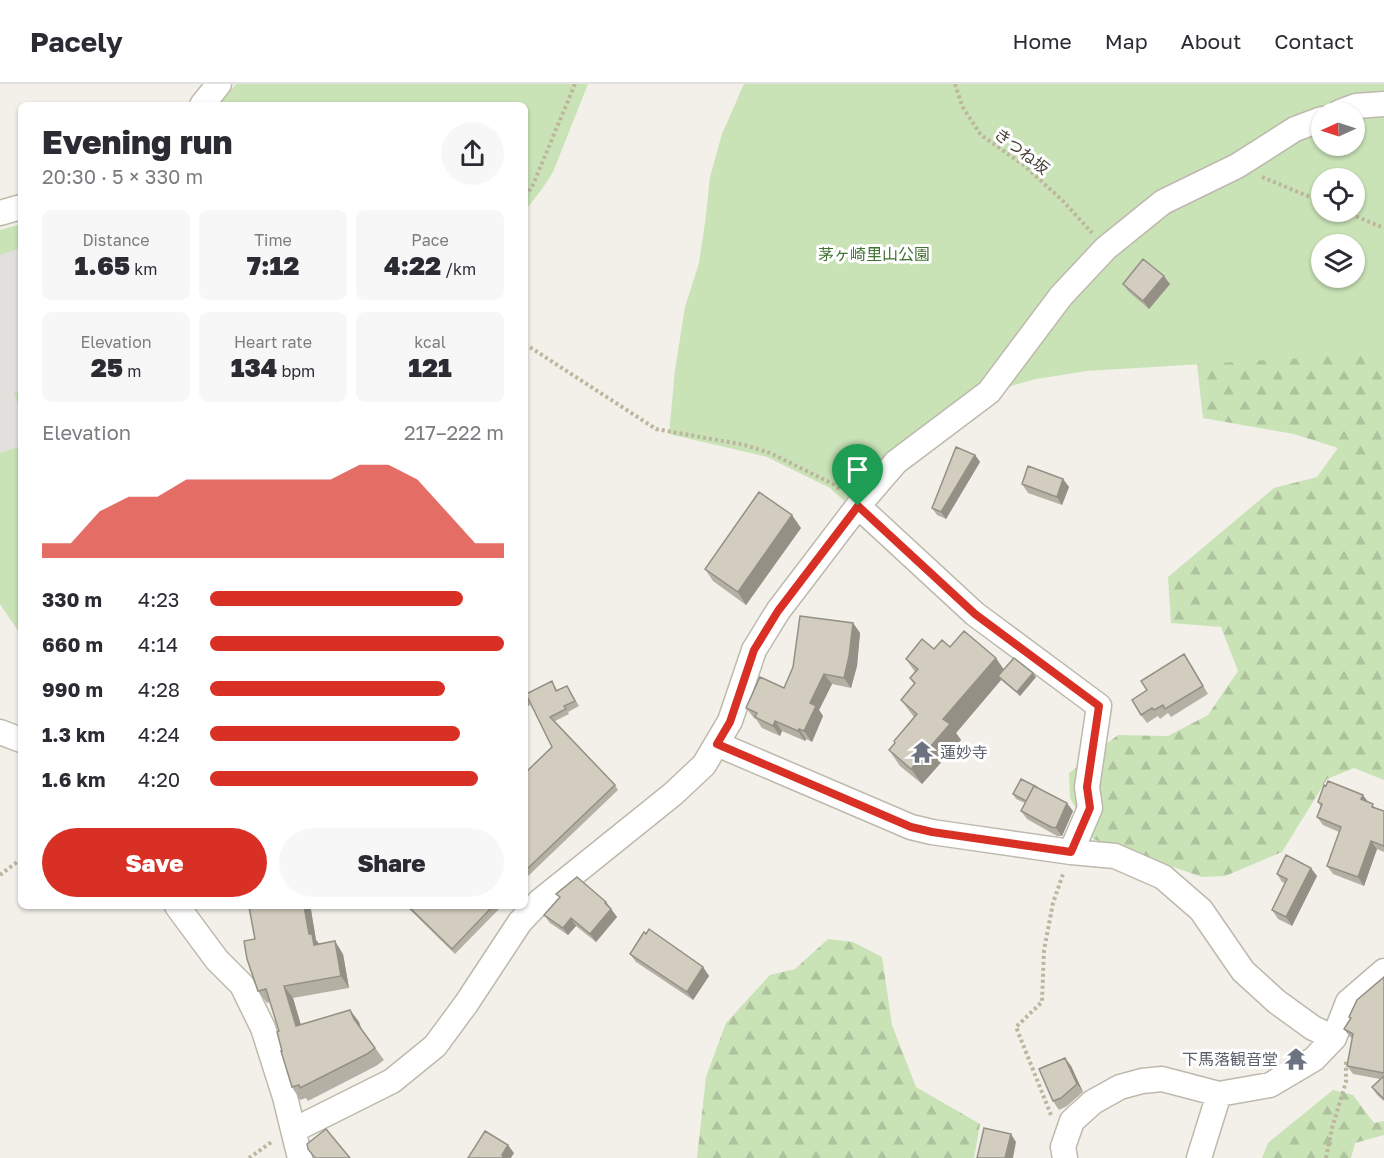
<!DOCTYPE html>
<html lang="en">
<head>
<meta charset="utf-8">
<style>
  body { margin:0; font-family:"Golos Text","Noto Sans JP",sans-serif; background:#f7f7f7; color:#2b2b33; height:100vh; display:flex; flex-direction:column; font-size:22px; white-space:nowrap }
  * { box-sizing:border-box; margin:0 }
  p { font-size:20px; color:#7c7c81 }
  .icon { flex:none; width:33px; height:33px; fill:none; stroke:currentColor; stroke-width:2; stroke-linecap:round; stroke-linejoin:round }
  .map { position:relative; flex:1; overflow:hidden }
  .side { position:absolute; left:18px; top:18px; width:510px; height:807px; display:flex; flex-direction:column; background:#fff; border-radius:9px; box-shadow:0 2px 4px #0004 }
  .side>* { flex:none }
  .needle { width:39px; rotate:267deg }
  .controls { position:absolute; left:1311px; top:18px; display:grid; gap:12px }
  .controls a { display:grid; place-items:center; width:54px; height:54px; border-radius:50%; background:#fff; box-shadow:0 2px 4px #0004; font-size:30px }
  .pin { position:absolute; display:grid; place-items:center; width:51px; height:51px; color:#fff; margin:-62px -26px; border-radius:50% 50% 50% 0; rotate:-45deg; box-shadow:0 0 6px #0007 }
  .pin .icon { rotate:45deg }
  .round { display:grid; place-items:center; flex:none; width:63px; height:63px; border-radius:32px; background:#f7f7f7 }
  .headline { display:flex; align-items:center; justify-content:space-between; height:102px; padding:0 24px }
  h1 { font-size:33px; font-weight:800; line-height:45px }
  .figures { display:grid; grid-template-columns:repeat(3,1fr); gap:9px; height:102px; padding:6px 24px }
  .figures div { display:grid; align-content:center; border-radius:9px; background:#f7f7f7; text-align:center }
  .figures b { font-size:26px; font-weight:800 }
  .figures small { font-size:16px; font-weight:400 }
  .figures p { font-size:16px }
  .chart { height:168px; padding:12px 24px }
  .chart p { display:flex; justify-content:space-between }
  .chart svg { width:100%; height:108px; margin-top:6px; fill:#d93025; opacity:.7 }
  .primary-button { display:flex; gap:12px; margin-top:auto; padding:12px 24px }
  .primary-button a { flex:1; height:69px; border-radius:36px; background:#d93025; color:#fff; font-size:24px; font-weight:800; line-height:69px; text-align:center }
  .primary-button a+a { background:#f7f7f7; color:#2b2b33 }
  ul { padding:0 24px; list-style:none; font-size:20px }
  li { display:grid; grid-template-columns:96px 72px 1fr; align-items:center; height:45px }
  li i { height:15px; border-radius:8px; background:#d93025 }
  header { display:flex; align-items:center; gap:36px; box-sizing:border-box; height:84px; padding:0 30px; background:#fff; border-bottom:2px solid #e1e1e2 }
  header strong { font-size:28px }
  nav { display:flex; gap:33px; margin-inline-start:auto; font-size:21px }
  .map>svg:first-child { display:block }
</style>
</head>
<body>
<header>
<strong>Pacely</strong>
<nav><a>Home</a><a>Map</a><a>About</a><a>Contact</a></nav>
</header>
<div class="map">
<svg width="1384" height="1074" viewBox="0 0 1384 1074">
  <defs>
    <pattern id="forest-firs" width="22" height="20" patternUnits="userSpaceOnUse" patternTransform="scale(1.5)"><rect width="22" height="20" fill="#c9e2b6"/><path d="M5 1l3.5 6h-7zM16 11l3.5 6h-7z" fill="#aec39d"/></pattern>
  </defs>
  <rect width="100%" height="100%" fill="#f2f0e9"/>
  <path fill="url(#forest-firs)" fill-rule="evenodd" d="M745,0H1384V696L1354,684L1327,695L1282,768L1225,792L1202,793L1093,755L1070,714L1069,689L1118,651L1168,652L1208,631L1238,587L1221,543L1171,539L1168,493L1274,404L1317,393L1338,364L1294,350L1203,334L1197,280L1200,248L736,21L740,8ZM1322,28H1354V62H1322ZM1322,94H1354V128H1322ZM1322,160H1354V194H1322Z
    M828,855L853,858L882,873L892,941L916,1003L980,1040L974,1074H697L706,993L726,939L770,891L795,885Z
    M1333,1006L1353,1011L1374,1039L1384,1037V1051L1355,1059L1351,1074H1262L1268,1059Z"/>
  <path fill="#c9e2b6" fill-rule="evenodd" d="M236,0H588L553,88L542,105L525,127V21H218Z
    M744,0H1384V269L1087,287L1036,295L961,316L873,388L844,417L830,404L767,373L669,350L675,286L685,223L699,179L705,139L710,93L722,50ZM1322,28H1354V62H1322ZM1322,94H1354V128H1322ZM1322,160H1354V194H1322Z
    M21,140V551L0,520V146Z"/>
  <path fill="#e1e0dd" d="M21,164V307L14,309L21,329V362L0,369V171Z"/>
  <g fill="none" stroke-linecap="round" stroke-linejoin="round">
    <g stroke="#bdb9ac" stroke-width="27">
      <path id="minor" d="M202,21L219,0
        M1340,28L1356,22L1384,20
        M0,129L21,123
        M858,422L975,530L1099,622L1087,703L1090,724L1071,768
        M0,648L21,656
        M717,660L911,743L932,748L1071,768L1115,772L1163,793L1201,826L1243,887L1277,918L1313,944L1334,954
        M177,822L217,876L242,901L263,944L285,1013L300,1074
        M294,1046L392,997L435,962L466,920L520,838L540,817L673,710L704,681L730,637L754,566L778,527L858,422L896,378L989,308L1061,212L1106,164L1163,118L1237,82L1295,45L1322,35
        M1065,1074L1063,1063L1072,1037L1093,1018L1120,1003L1142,997L1162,995L1219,1010L1270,1001L1314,975L1334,954L1348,918L1384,887
        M1199,1074L1219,1010"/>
    </g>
    <path stroke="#bdb69f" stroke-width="4" stroke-dasharray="3 3" stroke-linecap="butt" d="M955,0L962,22L981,51L1025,82L1064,118L1092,149
      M1262,93L1322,118
      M525,112L532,103L575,0
      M1345,128L1384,144
      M525,260L656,345L745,361L770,369L833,400L841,406
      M0,791L21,775
      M1051,1031L1016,943L1042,918L1044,866L1053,819L1063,790
      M249,1074L273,1057
      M1326,1074L1332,1044L1346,998V975"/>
    <use href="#minor" stroke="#fff" stroke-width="24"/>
  </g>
  <path fill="#b5b0a4" d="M1123,200H1170L1149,225L1129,208Z
    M975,371L980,378L946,435L937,431L932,424Z
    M1063,395L1069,403L1062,421L1028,409L1022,400Z
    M801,444L746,521L713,497L705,485Z
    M853,539L860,549L857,582L851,604L832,600L819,626L823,632L812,658L806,655L805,657L782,647L780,652L762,644L756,635L754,634L746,624L784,604Z
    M950,563L1004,586L1036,593L1020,612L1001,596L956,649L961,656L922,700L900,682L889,666L895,659L894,657L914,633L901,616L914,600L910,594L915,588L906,575L934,565Z
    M1190,579L1208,610L1171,633L1168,629L1160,635L1158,632L1147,639L1141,631Z
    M555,602L557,606L567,602L579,622L568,628L569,630L555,637L615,701L618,706L525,795V689L552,663L526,610Z
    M525,609L530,621L525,624Z
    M1326,702L1368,718L1376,724L1384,727V768L1377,765L1364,802L1333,790L1327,782L1339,748L1323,741L1317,733L1321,723L1318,718Z
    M1013,710L1073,727L1062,752H1057L1027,735L1021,727L1025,719L1016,715Z
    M1277,790L1317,792L1292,842L1278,835L1272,826L1285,799L1282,798Z
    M556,810L606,818L617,833L596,858L576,842L568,851L550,839L544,831L560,814Z
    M253,822H308L311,826L316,856L319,860L343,870L349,904L293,914L301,941L350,926L359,938L362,946L384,976L376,982L308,1017L306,1014L300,1016L292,1003L282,967L279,947L270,918L267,919L258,907Z
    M406,822H502L455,870Z
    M673,861L675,864L703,883L709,892L693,916L636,878L630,870Z
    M1384,893V1017L1377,1011L1372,1003L1380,995L1353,990L1347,982L1353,955L1350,953L1344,945L1350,935L1349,933Z
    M1065,974L1071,982L1083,1008L1067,1022L1059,1026L1053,1017Z"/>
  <path fill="#949086" d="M1164,192L1170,200L1149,225L1143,217Z
    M975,371L980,378L946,435L941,428Z
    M1063,395L1069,403L1062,421L1057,413Z
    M792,431L801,444L746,521L738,508Z
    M853,539L860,549L857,582L851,604L844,594Z
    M996,574L1007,590L998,592L1001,596L956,649L961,656L922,700L911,685L943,635Z
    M1033,589L1036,593L1020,612L1017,608Z
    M824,590L832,600L819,626L823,632L812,658L804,647L810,619Z
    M525,609L530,621L525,614Z
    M775,637L782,647L780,652L773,642Z
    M799,645L806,655L805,657L798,647Z
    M1363,711L1369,719L1361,715Z
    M1067,719L1073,727L1062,752L1056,744Z
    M1371,757L1377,765L1364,802L1358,793Z
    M1311,784L1317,792L1292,842L1286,833Z
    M606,818L617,833L596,858L590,850Z
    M304,822H308L311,826L316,856L321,862L314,861L309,850Z
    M571,834L576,842L568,851L563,844Z
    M335,857L343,870L349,904L341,892Z
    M703,883L709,892L693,916L687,908Z
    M284,902L293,914L305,955L296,942Z
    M350,926L359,938L362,948L354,935Z
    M1065,974L1071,982L1083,1008L1077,1000Z
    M1011,1050L1016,1058L1013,1074H1005Z
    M508,1061L514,1069L511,1074H502V1071Z"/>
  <path fill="#d3cdbf" stroke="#949086" stroke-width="1.5" d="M1143,175L1164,192L1143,217L1123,200Z
    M956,363L975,371L941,428L932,424Z
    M1028,382L1063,395L1057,413L1022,400Z
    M759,408L792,431L738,508L705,485Z
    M800,532L853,539L849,572L844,594L824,590L810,619L816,622L804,647L799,645L798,647L775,637L773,642L755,633L757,629L746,624L760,593L784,604L793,583Z
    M964,547L996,574L943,635L950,640L911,685L889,666L895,659L894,657L917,630L901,616L915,599L910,594L918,585L906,575L922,555L934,565L942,556L950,563Z
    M1184,570L1203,602L1165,625L1163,621L1154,626L1152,624L1141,631L1132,616L1147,606L1141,597Z
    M1014,574L1033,589L1017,608L998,592Z
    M552,597L556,607L567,602L575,617L564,622L566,625L550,633L615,701L525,787V689L552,663L526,610Z
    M1021,695L1037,703L1034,702L1026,717L1013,710Z
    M1328,697L1363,711L1361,715L1373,720L1372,723L1384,727V762L1371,757L1358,793L1327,782L1341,743L1317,733L1322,720L1318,718L1324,701L1326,702Z
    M1034,702L1067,719L1056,744L1051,743L1021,727Z
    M1286,771L1311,784L1286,833L1272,826L1287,795L1277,790Z
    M577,793L606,818L605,819L611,825L590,850L571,834L563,844L544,831L560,813L556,810Z
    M253,822H304L309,850H312L314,861L335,857L341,892L284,902L296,942L350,926L354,935L375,964L367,970L300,1004L299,1001L292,1003L281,967H282L277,948L279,947L266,905L258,907L247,875L244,857L255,855L249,823Z
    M408,822H493L452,865Z
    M649,845L703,883L687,908L630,870L644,848L646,850Z
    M1384,893V989L1347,982L1353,950L1344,945L1351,934L1349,933L1357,916Z
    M1065,974L1077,1000L1061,1014L1053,1017L1039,985Z
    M1384,992V1015L1372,1003Z
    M984,1044L1011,1050L1005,1074H977Z
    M326,1045L350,1074H315L308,1065L307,1060Z
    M485,1047L508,1061L502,1071L503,1072L502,1074H468Z"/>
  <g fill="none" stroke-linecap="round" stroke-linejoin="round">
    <g stroke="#fff" stroke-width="12">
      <path id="route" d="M858,422L975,530L1099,622L1087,703L1090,724L1071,768L932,748L911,743L717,660L730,638L754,566L778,527Z"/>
    </g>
    <use href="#route" stroke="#d93025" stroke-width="8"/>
  </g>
  <defs>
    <g id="temple-bare" transform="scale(1.8)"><path d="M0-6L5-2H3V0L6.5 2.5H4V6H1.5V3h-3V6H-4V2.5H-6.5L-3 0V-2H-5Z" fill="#6b7280" stroke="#fff" stroke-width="2.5" paint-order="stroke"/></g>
  </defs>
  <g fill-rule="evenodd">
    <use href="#temple-bare" x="922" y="668"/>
    <use href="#temple-bare" x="1296" y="975"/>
  </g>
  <g text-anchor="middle" stroke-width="6" stroke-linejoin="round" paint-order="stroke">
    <g font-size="16" fill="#454138" stroke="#fff">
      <text transform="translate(1022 67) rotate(38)" y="6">きつね坂</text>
    </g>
    <g font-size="16" fill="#427131" stroke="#fff">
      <text x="874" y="176">茅ヶ崎里山公園</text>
    </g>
    <g font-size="16" fill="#5b616d" stroke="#fff" text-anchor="start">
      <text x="940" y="674">蓮妙寺</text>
      <text x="1278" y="981" text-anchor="end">下馬落観音堂</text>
    </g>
  </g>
</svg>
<div class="controls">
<a><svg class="needle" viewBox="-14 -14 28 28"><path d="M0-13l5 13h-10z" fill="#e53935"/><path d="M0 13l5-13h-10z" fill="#7c7c81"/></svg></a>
<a><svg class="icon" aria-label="locate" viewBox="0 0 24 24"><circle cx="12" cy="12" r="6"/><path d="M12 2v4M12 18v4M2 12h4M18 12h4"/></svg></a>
<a><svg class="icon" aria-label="layers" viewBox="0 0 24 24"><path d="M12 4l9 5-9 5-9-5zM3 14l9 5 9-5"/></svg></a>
</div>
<div class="pin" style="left:858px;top:422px;background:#1e9e55"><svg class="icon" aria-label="arrive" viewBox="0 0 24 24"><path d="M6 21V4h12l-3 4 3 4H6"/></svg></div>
<section class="side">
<div class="headline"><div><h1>Evening run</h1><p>20:30 · 5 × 330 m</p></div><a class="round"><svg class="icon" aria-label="share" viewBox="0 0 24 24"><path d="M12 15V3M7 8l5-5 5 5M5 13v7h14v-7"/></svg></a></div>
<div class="figures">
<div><p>Distance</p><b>1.65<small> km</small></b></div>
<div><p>Time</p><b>7:12</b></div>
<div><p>Pace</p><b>4:22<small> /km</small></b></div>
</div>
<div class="figures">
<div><p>Elevation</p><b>25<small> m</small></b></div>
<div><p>Heart rate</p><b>134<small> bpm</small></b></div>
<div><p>kcal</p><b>121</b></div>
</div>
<div class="chart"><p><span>Elevation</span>217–222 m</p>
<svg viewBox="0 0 160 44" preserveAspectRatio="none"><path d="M0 44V38L10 38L20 25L30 19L40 19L50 12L60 12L70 12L80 12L90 12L100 12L110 6L120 6L130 12L140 25L150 38L160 38V44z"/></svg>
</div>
<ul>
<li><b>330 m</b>4:23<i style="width:86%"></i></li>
<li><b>660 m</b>4:14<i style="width:100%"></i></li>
<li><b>990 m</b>4:28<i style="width:80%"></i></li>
<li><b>1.3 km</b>4:24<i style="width:85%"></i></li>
<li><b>1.6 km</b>4:20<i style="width:91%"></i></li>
</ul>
<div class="primary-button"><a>Save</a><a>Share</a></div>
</section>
</div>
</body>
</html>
